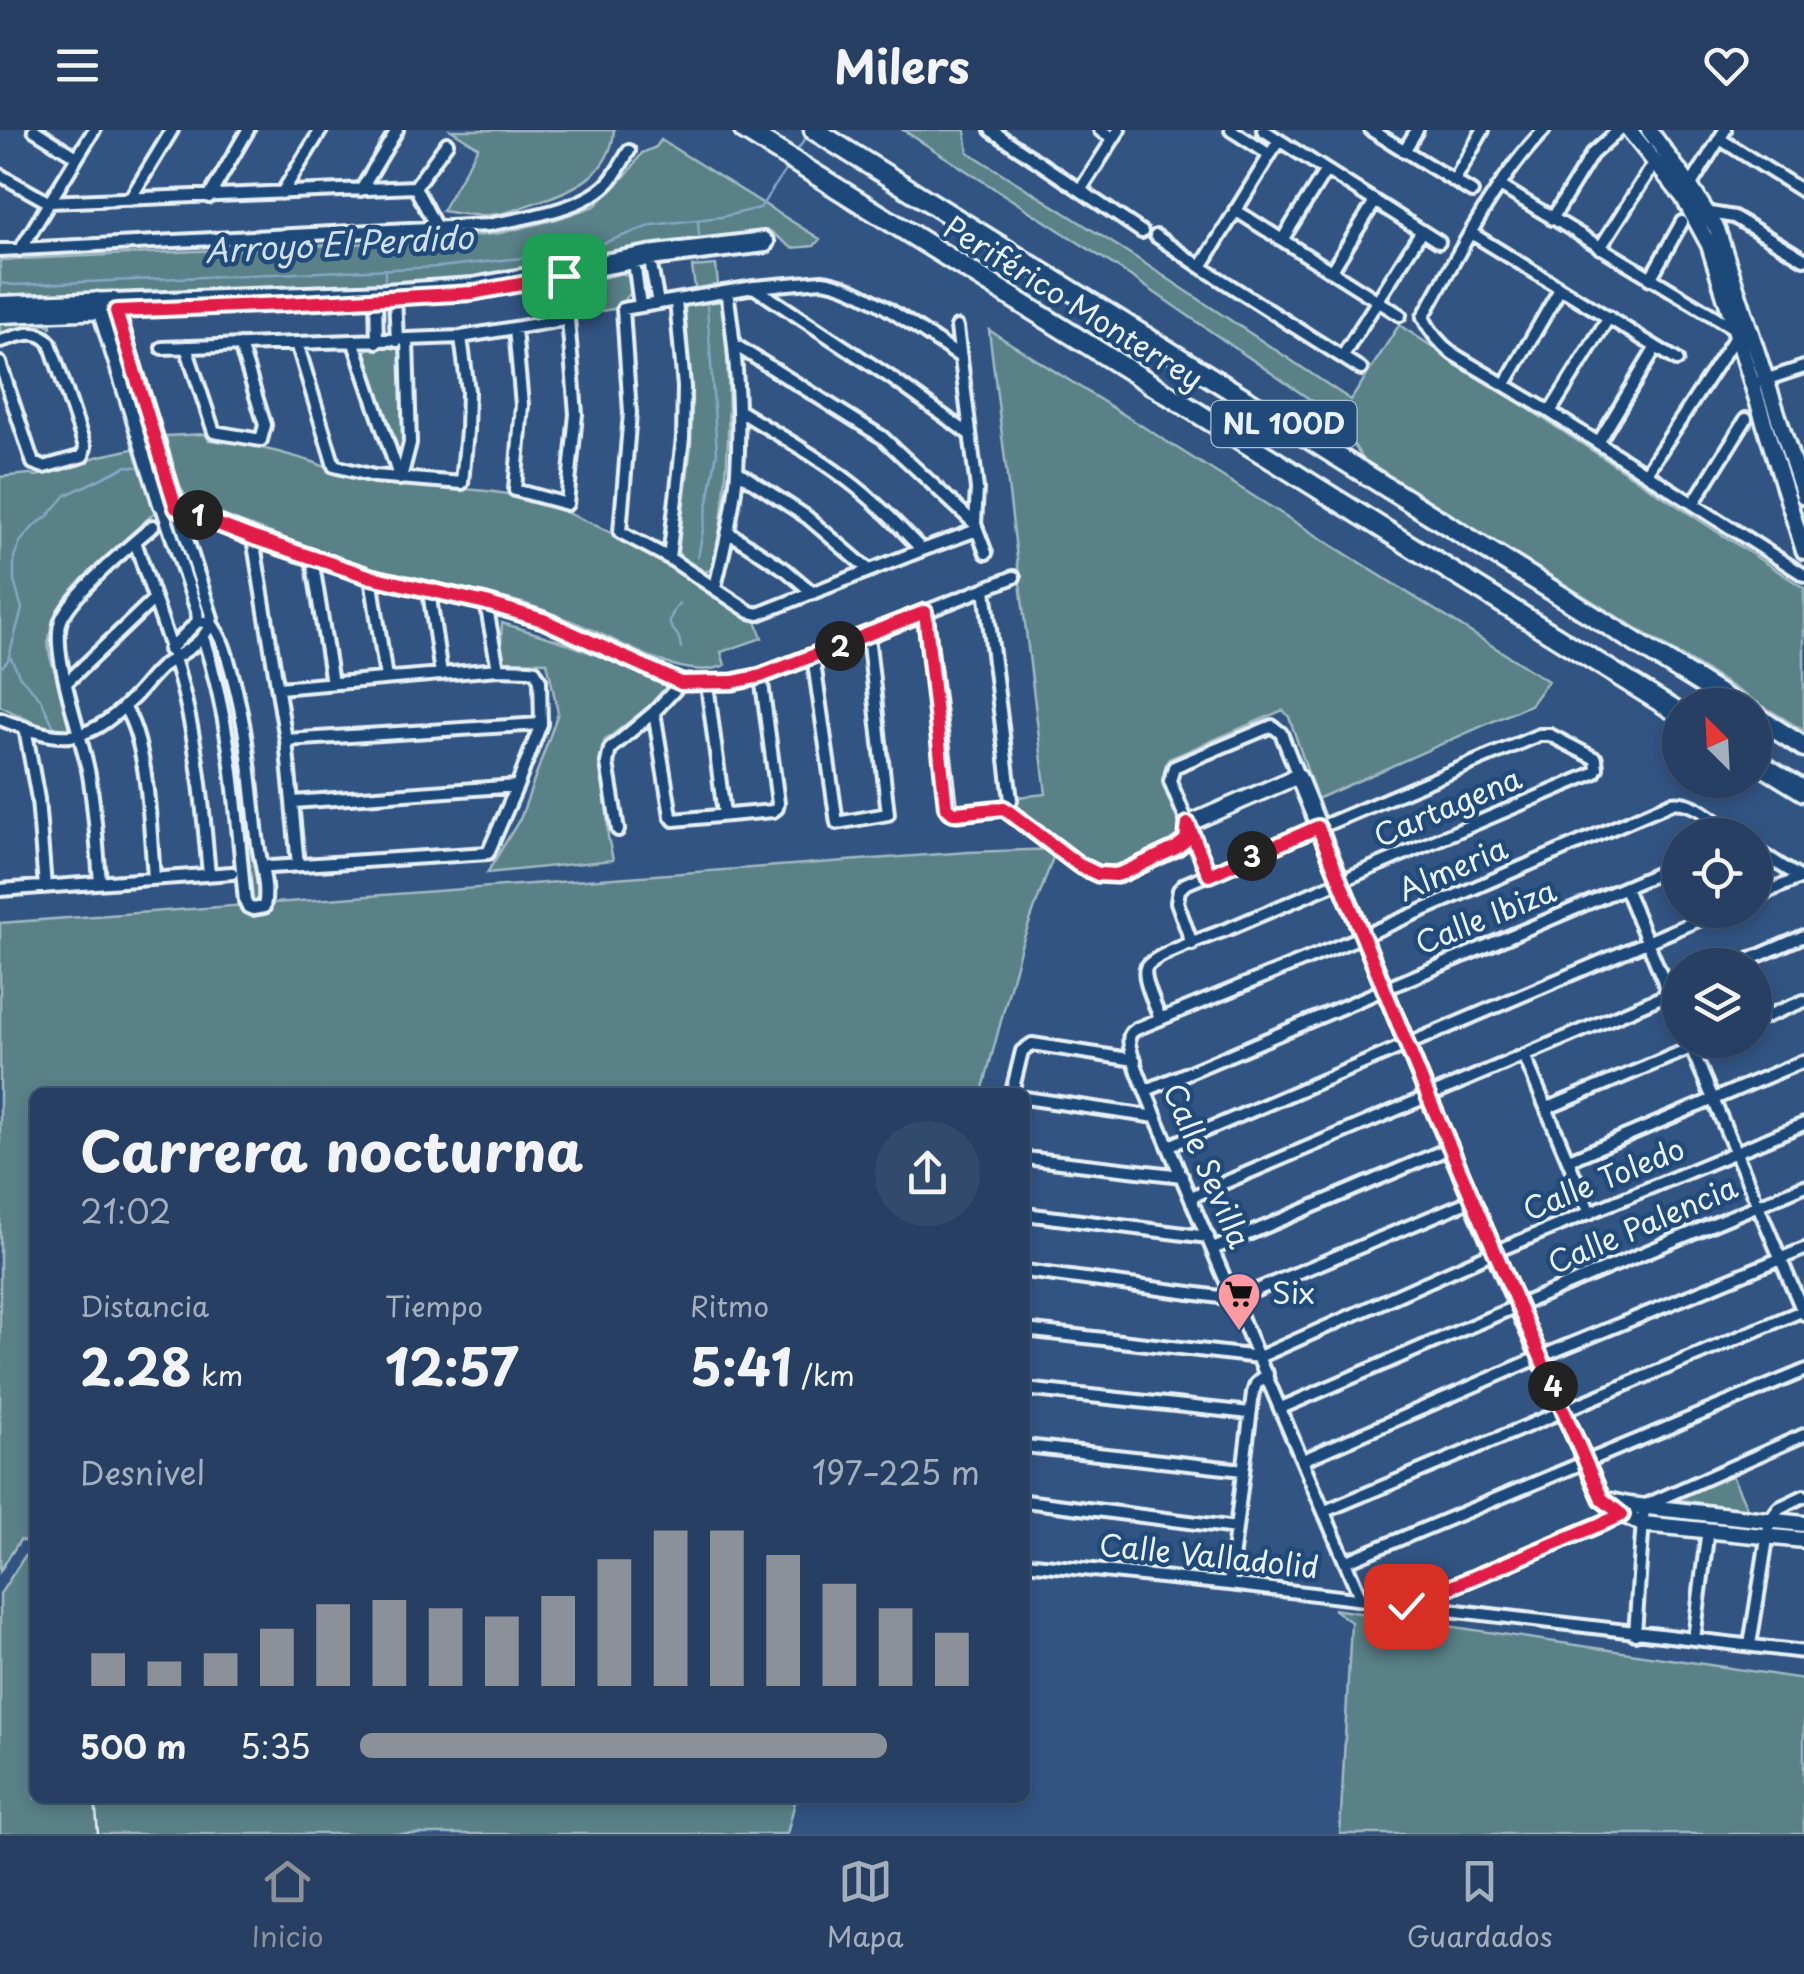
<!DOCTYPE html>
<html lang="es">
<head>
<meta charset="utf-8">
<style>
  body { margin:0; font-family:"Playpen Sans",sans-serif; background:#324a6b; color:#f1f3f6; height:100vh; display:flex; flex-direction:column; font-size:38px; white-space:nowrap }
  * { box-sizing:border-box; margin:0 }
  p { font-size:32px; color:#a4afbe }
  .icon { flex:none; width:55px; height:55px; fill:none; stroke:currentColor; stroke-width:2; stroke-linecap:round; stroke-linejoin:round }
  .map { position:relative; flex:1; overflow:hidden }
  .panel { position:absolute; left:30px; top:958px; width:1000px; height:715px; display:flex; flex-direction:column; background:#263f62; border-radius:15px; box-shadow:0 5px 15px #0003,0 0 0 2px #425877 }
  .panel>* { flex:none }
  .needle { width:65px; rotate:336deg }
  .fabs { position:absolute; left:1662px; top:558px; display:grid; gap:20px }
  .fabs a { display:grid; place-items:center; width:110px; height:110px; border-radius:50%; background:#263f62; box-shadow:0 5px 15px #0003,0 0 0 2px #425877; font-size:50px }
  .pin { position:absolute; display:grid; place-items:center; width:85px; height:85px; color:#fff; margin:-42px; border-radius:20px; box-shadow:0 5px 15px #0006 }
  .km { position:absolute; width:50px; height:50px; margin:-25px; border-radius:50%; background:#222; color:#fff; font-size:28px; line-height:50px; text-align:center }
  .round { display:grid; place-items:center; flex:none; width:105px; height:105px; border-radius:52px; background:#324a6b }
  .summary { display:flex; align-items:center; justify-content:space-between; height:170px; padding:0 50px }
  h1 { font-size:55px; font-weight:700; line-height:75px }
  .stats { display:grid; grid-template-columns:repeat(3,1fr); gap:15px; height:170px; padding:10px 50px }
  .stats div { display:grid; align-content:center }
  .stats b { font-size:50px; font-weight:700 }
  .stats small { font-size:28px; font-weight:400 }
  .stats p { font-size:28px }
  .chart { height:280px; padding:20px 50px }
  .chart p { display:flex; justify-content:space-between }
  .chart svg { width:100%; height:180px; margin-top:10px; stroke:#8c9099; stroke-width:6 }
  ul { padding:0 50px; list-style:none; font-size:32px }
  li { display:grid; grid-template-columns:160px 120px 1fr; align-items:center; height:75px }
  li i { height:25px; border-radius:12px; background:#8c9099 }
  header { display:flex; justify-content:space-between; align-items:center; height:130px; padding:0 50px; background:#263f62; font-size:45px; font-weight:700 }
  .dock { display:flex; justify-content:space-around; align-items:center; height:140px; border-top:2px solid #425877; background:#263f62; font-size:28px; color:#a4afbe }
  .dock a { display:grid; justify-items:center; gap:5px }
  .dock .on { color:#8c9099 }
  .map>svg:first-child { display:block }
</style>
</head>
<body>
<header><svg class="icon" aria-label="menu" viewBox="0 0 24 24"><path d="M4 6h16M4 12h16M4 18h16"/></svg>Milers<svg class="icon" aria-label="heart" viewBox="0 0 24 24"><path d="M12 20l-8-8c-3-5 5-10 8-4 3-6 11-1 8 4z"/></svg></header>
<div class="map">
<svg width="1804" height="1704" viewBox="0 0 1804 1704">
  <rect width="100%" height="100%" fill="#325483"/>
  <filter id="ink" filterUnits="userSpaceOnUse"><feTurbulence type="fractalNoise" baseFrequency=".01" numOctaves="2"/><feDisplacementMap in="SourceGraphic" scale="20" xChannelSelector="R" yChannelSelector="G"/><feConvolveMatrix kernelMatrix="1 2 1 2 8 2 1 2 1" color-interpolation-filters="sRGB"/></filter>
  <g filter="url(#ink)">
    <path fill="#5a8188" stroke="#a1b9c0" stroke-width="2.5" d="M451,0H614C611,45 572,61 534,73C522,77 509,83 497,84C479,87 460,84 442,81L478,17Z
      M903,0H965L968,22L1135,127L1351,270L1399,195L1804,458V601L1364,331L1337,288L1126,143Z
      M661,10L820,109L814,116L792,118L770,101L634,119L475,148L343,156L0,166V130L439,110L501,103L557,89L595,76L629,42L642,23L656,17Z
      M716,135L718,155L695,158L692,137Z
      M622,143L629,147L632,162L624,170L620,178L582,184L572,181L567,157Z
      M720,171C727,186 727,207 727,225C731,296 727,367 714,437L706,442L681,427L678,422L691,317L692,258L685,180L686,176L690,173Z
      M50,188L51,197L46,194L0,203V189Z
      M989,200L1548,551L1530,575L1317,669L1289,587L1283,580L1169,629C1154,652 1173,677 1183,699C1174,713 1159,717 1144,724C1130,730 1115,738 1099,736C1075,733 1036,693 1017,676L1018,667L1046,664Z
      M396,215L400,218L404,305L403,317L398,320L395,319L366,222L367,218Z
      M205,304L209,310C245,313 279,321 313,332C327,337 341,345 356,348C405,361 457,354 507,364C596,383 680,443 756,491L762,508L721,522L725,535C684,554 619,510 581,495C562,487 543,479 523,473C479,460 432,456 388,443C324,425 263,397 199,379C177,366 170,329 166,306Z
      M137,318L157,380C124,412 55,463 49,509C47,519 51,530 54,540H57L68,575L65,577L70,597L67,599L45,598L0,576V347L30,344L37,346L96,327Z
      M502,493L563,512L676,556L604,611L608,707L613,730L487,743L521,687L558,583L547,532L500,531Z
      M214,507L238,589L258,762L259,772L254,773L251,766L230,590L210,510Z
      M1056,719L1021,816L982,962H35V1413L20,1410L0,1441V793L968,722Z
      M1730,1341L1748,1380L1674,1369Z
      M35,1416V1668H796L787,1704H0V1464L24,1427Z
      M1333,1479L1804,1549V1704H1340L1351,1492Z"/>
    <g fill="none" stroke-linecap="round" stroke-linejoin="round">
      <path stroke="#86a7c4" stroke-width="2.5" d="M795,24L807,6
        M698,91L699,105
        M385,151V139
        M0,153L15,155L440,137L531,127L592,117L653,95L721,87L760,78L789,35
        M698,427L717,322L707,175
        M679,473C658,504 679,492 681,518
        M11,528L20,547L40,568L55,599
        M0,539L8,530L22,479L14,451V427L20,412L34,396L48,386L66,365L127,336L137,337"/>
      <g stroke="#e8f1f8" stroke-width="18">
        <path id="street" d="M34,0L77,27
          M991,0L1142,102
          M1100,0L1113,8
          M1231,0L1270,25
          M1263,0L1439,112
          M1371,0L1472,62
          M1544,0C1493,53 1459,124 1423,187C1430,202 1439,213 1453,224L1550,282L1804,445
          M1720,9L1804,62
          M1404,21L1417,0
          M0,45L48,72L415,57
          M1454,51L1483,0
          M1500,56L1735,199
          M415,57L447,13
          M415,57L437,99
          M1689,58L1725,0
          M1081,59L1119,0
          M361,60L397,0
          M282,63L321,0
          M209,67L248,0
          M130,69L172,0
          M1235,80L1400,185
          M1704,82L1734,87L1804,129
          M1552,89L1592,24L1619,0
          M1471,103L1677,230
          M1156,106L1201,137L1361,239
          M1282,110L1326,40
          M1600,118L1655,32
          M0,120L488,95C523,88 581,80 607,54C616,45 622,32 629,21
          M20,120L94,0
          M649,125L658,173
          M634,131L640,176
          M1201,137L1279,10
          M1332,140L1374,73
          M1650,149L1682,92
          M755,158L890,247L969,304
          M395,166L397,211
          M376,167L377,212
          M113,170L385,160L473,154L648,122L764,108
          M115,181L472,163L650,130L766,116L768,112L764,108
          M957,197L977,359L975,394L986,423
          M0,211C17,207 37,196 50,213L85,317L83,326L44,337L33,333L0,233
          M297,213L334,336L374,346L462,353L467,301L468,261L461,207
          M354,213L400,349
          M735,215L882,307L975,394
          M186,217L214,302L261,310L265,295L240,215
          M162,218L461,207L568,189L576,284L567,374L515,360L522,275L515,199
          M961,227C924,204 862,155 822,151L754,157L623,179L630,283L620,402L669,428L750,482L758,484L922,420L977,400
          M1342,227L1421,102
          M1759,252L1804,237
          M1505,254L1560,159
          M738,280C777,304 819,327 855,356C879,375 900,397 922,420
          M1550,282L1609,187
          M1598,313L1656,217
          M737,341L807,387L869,440
          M1646,343L1737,204
          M401,348L410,313L407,211
          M161,374L197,481L198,491
          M1693,374L1746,289
          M728,402L786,440L813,463
          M253,408L286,610L298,735
          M135,411C153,468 176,524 188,582C200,636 204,690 209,745
          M312,428L332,553
          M669,428L683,308L684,257L676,171
          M371,447L386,548
          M715,457C724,419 734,380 737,341C741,281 736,221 727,162
          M985,459L1011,670L1004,678
          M429,461L441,544
          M486,473L498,539
          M925,482L1014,447
          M198,491L211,493C223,508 227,526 232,544C247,598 251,651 257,707C259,729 269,755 264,777L253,779L248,777L245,771C236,680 232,595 203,507
          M169,520L198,491
          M813,526L837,693L888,684L868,505
          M66,553L154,469
          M707,554L724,684
          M124,577C149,613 150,703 154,747
          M654,582L671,686L674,690L773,681L777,678L778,673L761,546
          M0,589C60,612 83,618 132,569C143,559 152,544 164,535C183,521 206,514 212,488L177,378
          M25,598L38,669L45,757
          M286,610L541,594
          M293,672L517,656
          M618,700L607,633L610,619L654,582L681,553
          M1755,719L1804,750
          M262,735L271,737L488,723L517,656L541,594L540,550L535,541L530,540L498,539L279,558
          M1209,745L1170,651L1174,637L1272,596L1281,603L1298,646
          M100,752C97,716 95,680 89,645C83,608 48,518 62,488C75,461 128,417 153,396
          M1625,758L1680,890
          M0,760L232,743
          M1755,767L1800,748
          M1737,835L1804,806
          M1160,888C1156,877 1142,848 1146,838C1152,825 1213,805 1228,799C1350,747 1472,695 1594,643L1597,638L1596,629L1550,605H1539L1185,754L1179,760L1177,772L1192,814
          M1755,891L1804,871
          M1688,910L1804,1184
          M1524,925L1590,1083
          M1147,960L1680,734
          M1012,962L1022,921L1032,914L1135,930
          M1025,968L1156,987
          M1548,978L1710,910
          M1169,1016L1722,780
          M1025,1028L1182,1046
          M1569,1030L1804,931
          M1191,1067L1680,859
          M1025,1084L1208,1107
          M1213,1119L1450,1018
          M1025,1141L1235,1169L1472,1070
          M1025,1200L1259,1227L1494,1122L1804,994
          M1025,1259L1250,1283
          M1281,1278L1517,1176L1804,1056
          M1025,1316L1243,1340
          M1303,1330L1540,1227L1804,1119
          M1025,1371L1236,1398
          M1646,1375L1804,1305
          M1325,1381L1804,1180
          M1345,1432L1804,1241
          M1025,1433L1229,1454L1804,1522
          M1229,1454L1253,1263L1256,1254L1267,1244
          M1361,1469L1156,987C1151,972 1124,916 1130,905C1131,902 1134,901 1136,899L1363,806L1671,673C1694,669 1716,692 1734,705
          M1407,1476L1626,1383
          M1635,1504L1644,1376
          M1694,1509L1708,1399
          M1750,1515L1770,1390L1779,1378L1804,1366"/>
      </g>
      <g stroke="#e8f1f8" stroke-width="21">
        <path id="secondary" d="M1629,0L1683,67L1709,115L1804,421
          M1649,0L1690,56L1717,99L1804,366
          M97,170L161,374L196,384L253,408L371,447L486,473L543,490L681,553L733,552L761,546L925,482L949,680L957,683L1004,678L1079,735L1098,744L1116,745L1125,742L1176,718L1187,710L1188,694L1298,646L1428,966L1517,1176L1602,1369L1617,1382L1643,1394L1804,1410
          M0,174L113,170L177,378
          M0,185L109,181
          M1606,1370L1629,1375L1804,1394"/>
      </g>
      <g stroke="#e8f1f8" stroke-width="25">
        <path id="highway" d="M744,0L1680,584
          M814,0L1736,575
          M1755,586L1804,617
          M1755,631L1804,661"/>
      </g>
      <use href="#street" stroke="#1f4a7a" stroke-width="10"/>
      <use href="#secondary" stroke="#1f4a7a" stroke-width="14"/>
      <use href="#highway" stroke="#1f4a7a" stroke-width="18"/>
      <path stroke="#e8f1f8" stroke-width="2.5" d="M95,1668L98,1704"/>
    </g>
  </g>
  <g fill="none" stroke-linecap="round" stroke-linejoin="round" filter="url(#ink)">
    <g stroke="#fff" stroke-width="20">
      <path id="route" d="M564,146L472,163L284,174L116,181L176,378L254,408L371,447L486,473L543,490L681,553L733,552L761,546L925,482L946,677L953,683H957L1004,678L1079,735L1098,744L1116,745L1125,742L1176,718L1186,710L1188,694L1209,745L1318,697L1428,966L1586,1333L1602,1369L1622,1385L1406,1476"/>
    </g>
    <use href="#route" stroke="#e11d48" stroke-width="12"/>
  </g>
  <defs>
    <g id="supermarket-pin" transform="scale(2.25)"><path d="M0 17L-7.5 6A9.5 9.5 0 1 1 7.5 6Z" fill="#ff9aa2" stroke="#1f4a7a"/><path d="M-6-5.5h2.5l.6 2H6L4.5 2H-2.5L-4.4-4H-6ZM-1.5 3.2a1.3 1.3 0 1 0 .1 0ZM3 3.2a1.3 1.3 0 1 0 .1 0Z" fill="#111"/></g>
  </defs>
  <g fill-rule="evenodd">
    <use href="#supermarket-pin" x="1239" y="1164"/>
  </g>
  <g text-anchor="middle" stroke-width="9" stroke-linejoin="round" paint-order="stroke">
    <rect fill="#1f4a7a" stroke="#acbfd2" stroke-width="2.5" x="1211.5" y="271" width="145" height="46" rx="8"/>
    <g font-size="28" font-weight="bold" fill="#e8f1f8">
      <text x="1284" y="304">NL 100D</text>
    </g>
    <g font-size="30" fill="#e8f1f8" stroke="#1f4a7a">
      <text transform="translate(1073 174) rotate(32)" y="10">Periférico Monterrey</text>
      <text transform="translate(1448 678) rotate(-23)" y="10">Cartagena</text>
      <text transform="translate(1453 740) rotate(-23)" y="10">Almeria</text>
      <text transform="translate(1486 788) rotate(-22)" y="10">Calle Ibiza</text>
      <text transform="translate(1206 1036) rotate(67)" y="10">Calle Sevilla</text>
      <text transform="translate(1604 1050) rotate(-22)" y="10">Calle Toledo</text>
      <text transform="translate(1643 1096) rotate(-23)" y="10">Calle Palencia</text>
      <text transform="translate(1209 1427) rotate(6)" y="10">Calle Valladolid</text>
    </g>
    <g font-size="30" fill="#e8f1f8" stroke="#1f4a7a" text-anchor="start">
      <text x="1272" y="1174">Six</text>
    </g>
    <g font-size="32" font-style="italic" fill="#cfdfeb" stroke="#1f4a7a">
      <text transform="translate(339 115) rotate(-3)" y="11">Arroyo El Perdido</text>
    </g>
  </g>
</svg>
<div class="fabs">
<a><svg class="needle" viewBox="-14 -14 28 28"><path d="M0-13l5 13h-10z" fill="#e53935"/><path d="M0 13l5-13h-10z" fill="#a4afbe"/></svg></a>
<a><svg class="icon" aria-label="locate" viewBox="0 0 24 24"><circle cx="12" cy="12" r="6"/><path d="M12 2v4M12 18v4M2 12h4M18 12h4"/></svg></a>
<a><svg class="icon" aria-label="layers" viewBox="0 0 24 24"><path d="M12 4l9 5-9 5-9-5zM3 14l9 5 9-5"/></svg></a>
</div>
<div class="pin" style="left:564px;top:146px;background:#1e9e55"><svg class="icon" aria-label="arrive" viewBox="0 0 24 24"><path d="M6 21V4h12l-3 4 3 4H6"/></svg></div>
<div class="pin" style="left:1406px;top:1476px;background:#d93025"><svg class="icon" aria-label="check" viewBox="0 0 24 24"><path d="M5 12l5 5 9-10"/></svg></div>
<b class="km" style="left:198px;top:385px">1</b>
<b class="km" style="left:840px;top:516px">2</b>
<b class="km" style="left:1252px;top:726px">3</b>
<b class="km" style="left:1553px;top:1256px">4</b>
<section class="panel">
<div class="summary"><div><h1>Carrera nocturna</h1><p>21:02</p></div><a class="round"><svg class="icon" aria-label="share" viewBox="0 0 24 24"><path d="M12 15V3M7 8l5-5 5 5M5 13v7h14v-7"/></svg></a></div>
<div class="stats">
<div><p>Distancia</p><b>2.28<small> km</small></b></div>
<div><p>Tiempo</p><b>12:57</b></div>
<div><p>Ritmo</p><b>5:41<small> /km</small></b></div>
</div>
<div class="chart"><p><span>Desnivel</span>197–225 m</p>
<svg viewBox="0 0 160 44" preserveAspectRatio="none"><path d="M5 44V36M15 44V38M25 44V36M35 44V30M45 44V24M55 44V23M65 44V25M75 44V27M85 44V22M95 44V13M105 44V6M115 44V6M125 44V12M135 44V19M145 44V25M155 44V31"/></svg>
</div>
<ul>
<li><b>500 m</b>5:35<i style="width:85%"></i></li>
</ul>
</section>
</div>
<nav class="dock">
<a class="on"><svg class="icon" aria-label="home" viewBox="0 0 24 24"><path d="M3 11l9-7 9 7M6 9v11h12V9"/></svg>Inicio</a>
<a><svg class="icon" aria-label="map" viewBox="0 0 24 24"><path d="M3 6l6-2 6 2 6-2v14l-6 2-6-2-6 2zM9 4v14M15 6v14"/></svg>Mapa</a>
<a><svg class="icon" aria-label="saved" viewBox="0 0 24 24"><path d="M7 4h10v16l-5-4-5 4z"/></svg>Guardados</a>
</nav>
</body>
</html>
